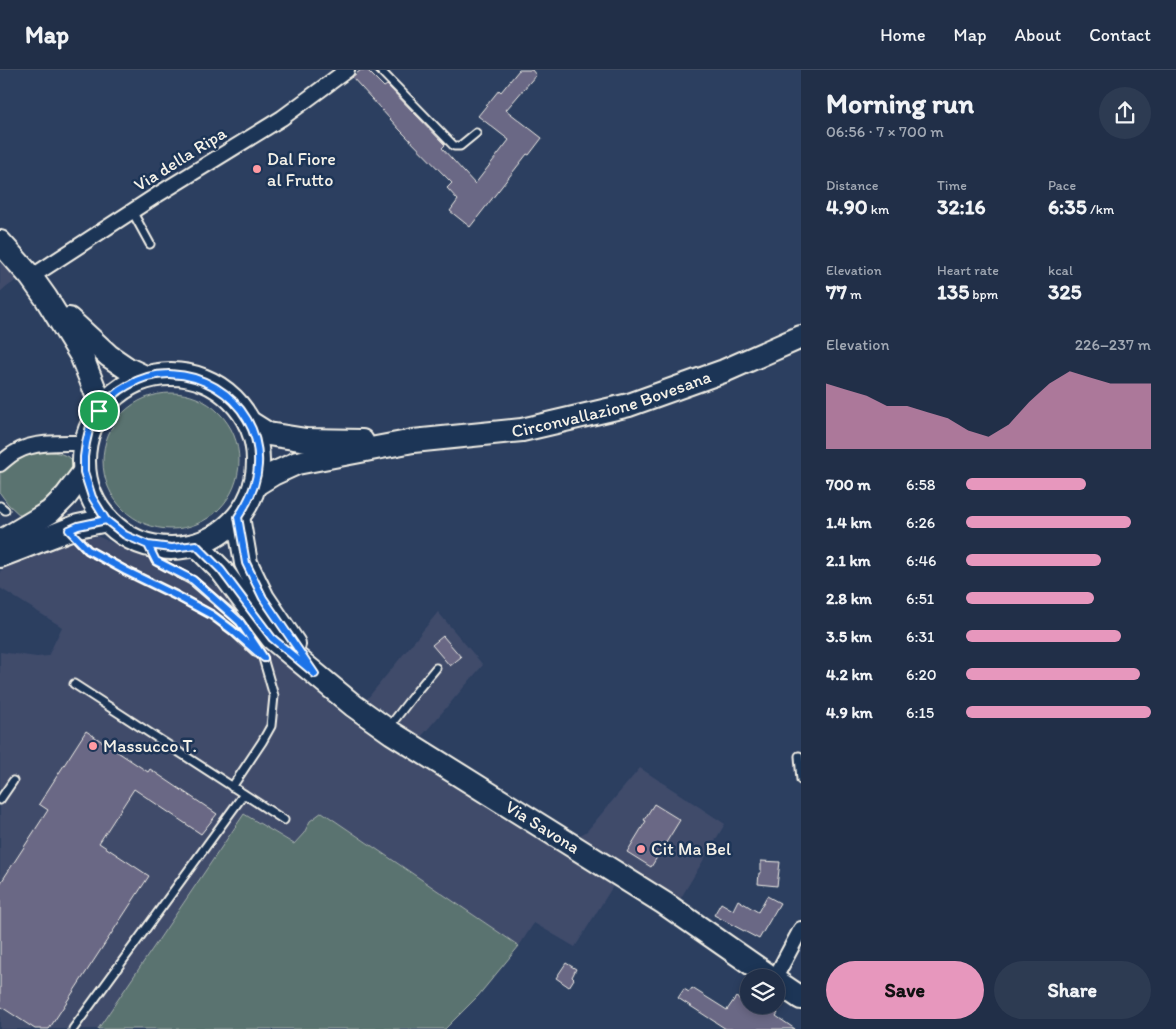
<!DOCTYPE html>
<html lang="en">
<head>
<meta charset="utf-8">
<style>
  body { margin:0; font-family:Itim,sans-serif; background:#2d3b52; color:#f1f3f6; height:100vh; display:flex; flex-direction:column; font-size:19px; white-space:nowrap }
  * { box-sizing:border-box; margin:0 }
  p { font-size:16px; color:#a2a9b4 }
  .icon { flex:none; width:28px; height:28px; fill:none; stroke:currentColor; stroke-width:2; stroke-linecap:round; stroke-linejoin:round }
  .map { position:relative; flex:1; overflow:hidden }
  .sheet { display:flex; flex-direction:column; background:#212f48; width:375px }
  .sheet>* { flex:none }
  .buttons { position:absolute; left:740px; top:899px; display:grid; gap:10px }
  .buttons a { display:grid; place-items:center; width:45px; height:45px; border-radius:50%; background:#212f48; box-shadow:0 2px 8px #0003,0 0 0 1px #3e4a60; font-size:25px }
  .pin { position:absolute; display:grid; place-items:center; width:42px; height:42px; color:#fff; margin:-21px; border:2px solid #fff; border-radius:50%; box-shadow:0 1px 5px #0007 }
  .round { display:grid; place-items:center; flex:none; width:52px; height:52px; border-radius:26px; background:#2d3b52 }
  .summary { display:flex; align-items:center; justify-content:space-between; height:85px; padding:0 25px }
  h1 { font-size:28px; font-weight:800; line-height:38px }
  .metrics { display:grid; grid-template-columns:repeat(3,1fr); gap:8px; height:85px; padding:5px 25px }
  .metrics div { display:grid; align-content:center }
  .metrics b { font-size:21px; font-weight:800 }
  .metrics small { font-size:14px; font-weight:400 }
  .metrics p { font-size:14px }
  .chart { height:140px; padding:10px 25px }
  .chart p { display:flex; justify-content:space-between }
  .chart svg { width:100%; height:90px; margin-top:5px; fill:#e797bd; opacity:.7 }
  .primary-button { display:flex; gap:10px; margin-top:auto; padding:10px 25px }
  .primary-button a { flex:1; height:58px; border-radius:30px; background:#e797bd; color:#111; font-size:20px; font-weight:800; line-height:58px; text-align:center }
  .primary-button a+a { background:#2d3b52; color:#f1f3f6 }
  ul { padding:0 25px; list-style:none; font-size:16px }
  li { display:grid; grid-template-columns:80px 60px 1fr; align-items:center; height:38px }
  li i { height:12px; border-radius:6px; background:#e797bd }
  header { display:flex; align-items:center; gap:30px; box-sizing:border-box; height:70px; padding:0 25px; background:#212f48; border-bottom:1px solid #3e4a60 }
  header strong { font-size:24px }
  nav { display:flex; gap:28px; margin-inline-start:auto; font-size:18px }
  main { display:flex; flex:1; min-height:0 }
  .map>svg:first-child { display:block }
</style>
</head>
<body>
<header>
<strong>Map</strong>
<nav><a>Home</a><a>Map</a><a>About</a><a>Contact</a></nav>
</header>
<main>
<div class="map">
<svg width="801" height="959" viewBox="0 0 801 959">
  <rect width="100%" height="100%" fill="#2c3f60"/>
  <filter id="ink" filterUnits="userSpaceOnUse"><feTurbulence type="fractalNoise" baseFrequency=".02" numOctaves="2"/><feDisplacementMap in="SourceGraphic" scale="10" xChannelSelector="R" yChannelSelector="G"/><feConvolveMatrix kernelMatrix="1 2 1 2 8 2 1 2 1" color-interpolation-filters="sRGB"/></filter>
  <g filter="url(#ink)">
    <path fill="#3f4b6b" d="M0,189L18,209L0,222Z
      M97,466L146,488L217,517L280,591L346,647L613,816L575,877L534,853L519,876L322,742L310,751L304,763L294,774L244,744L98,959H0V582L37,587L48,586L62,557L0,518V501L19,491L66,471Z
      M438,542L483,595L421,667L367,629Z
      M640,698L725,754L679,831L577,767L587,761Z"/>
    <path fill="#5a7370" stroke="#a7b2ac" d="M103 391a68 68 0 1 1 136 0a68 68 0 1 1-136 0Z
      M41,381C55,382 62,382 74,391L75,397L60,420L24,449L8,434L0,423V402L9,395L28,384Z
      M322,742L519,876L478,926L445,959H98L244,744L294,774L304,763L310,751Z"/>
    <path fill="#6a6785" stroke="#f4f1e8" d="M361,0H367L384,17L387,15L445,75L442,78L475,114L509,70L478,46L499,20L501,22L519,0H532L536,5L506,40L542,68L529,85L527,84L470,157L450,141L458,130L447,118L452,113L400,60L352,7Z
      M443,566L461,587L450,596L432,575Z
      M86,661L148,702L150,699L217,744L201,764L134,719L99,773L149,806L49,959H35L0,936V814L48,740L39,734Z
      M654,734L680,750L651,797L627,782L646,751L644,750Z
      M761,791L780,792L777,816L758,814L759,803H761Z
      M767,826L780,833L759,869L714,845L721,833L733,840L738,830L758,842Z
      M566,893L576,899L572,907L574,909L569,917L556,908Z
      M692,918L727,940L736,927L755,939L758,935H766L778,943L776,946L795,959H726L678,928L684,919L689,922Z"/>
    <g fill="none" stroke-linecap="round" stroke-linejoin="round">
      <g stroke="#f4f1e8" stroke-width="11">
        <path id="service" d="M380,0L454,76H460L476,63
          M132,141L150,174
          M0,436L5,440
          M71,462L88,480L126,501L175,525L212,545L232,560L257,583
          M148,475L156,491L193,511L240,551L263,588L274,626L271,656L262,672L232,717
          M74,614L284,750
          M389,657L416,622L436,598
          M799,686L801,710
          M0,730L13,711
          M73,959L244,724"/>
      </g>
      <g stroke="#f4f1e8" stroke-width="18">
        <path id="minor" d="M31,207L157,125L282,48L347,0
          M0,394C5,390 10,385 16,382C34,371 65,373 85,373
          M775,908L801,859"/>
      </g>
      <g stroke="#f4f1e8" stroke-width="26">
        <g id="primary">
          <path d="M0,172L31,207L46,228L81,285L97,325L99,341"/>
          <path d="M69,249L109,286L128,299L145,307"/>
          <circle cx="171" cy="391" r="87"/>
          <path d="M249,352L268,364L306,370L362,371"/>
          <path id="s1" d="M255,415L273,404L297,393L413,371L522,360L629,335L724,301L801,267"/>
          <path d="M238,447L246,493L263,528L294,574"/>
          <path d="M0,472L50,442L66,426L84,402"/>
          <path id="s2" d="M196,475L221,500L272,568L354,636L392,663L664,833L772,908"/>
          <path d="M0,486L78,456L107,450"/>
          <path d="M776,911L801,928"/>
        </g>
      </g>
      <use href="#service" stroke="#1d3557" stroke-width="7"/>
      <use href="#minor" stroke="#1d3557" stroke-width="14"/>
      <use href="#primary" stroke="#1d3557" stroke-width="22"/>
    </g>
  </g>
  <g fill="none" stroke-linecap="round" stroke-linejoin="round" filter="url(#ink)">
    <g stroke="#fff" stroke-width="10">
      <path id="route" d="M99,341L90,356L86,373L84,387V402L92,427L106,450L125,465L148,475L156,491L193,510L240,552L264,588L232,560L212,545L175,525L126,501L88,480L69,460L78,456L106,450L125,465L148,475L172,478L196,475L221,500L272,568L315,604L263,528L246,493L238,447C249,431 257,415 258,395C262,328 184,281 127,316C115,322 107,332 99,341"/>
    </g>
    <use href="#route" stroke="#1a73e8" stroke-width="6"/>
  </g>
  <g fill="#ff9aa2" stroke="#1d3557" stroke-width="2">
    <circle cx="257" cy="99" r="5"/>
    <circle cx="93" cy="676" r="5"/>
    <circle cx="641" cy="779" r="5"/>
  </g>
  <g text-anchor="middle" stroke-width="5" stroke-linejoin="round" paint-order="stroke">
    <g font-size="18" fill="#f4f1e8" stroke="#1d3557">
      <text transform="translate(180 89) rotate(-32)" y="6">Via della Ripa</text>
      <text dy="6" stroke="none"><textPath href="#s1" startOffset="368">Circonvallazione Bovesana</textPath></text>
      <text dy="6" stroke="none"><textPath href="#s2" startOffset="451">Via Savona</textPath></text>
    </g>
    <g font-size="18" fill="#f4f1e8" stroke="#1d3557" text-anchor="start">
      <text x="267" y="95">Dal Fiore<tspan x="267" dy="21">al Frutto</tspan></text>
      <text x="103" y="682">Massucco T.</text>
      <text x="651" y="785">Cit Ma Bel</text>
    </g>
  </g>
</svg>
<div class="buttons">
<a><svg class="icon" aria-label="layers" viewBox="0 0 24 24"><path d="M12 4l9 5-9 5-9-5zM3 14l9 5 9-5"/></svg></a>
</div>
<div class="pin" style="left:99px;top:341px;background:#1e9e55"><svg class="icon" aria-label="arrive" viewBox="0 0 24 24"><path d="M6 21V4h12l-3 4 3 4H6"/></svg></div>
</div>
<section class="sheet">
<div class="summary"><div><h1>Morning run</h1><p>06:56 · 7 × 700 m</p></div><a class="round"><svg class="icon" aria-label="share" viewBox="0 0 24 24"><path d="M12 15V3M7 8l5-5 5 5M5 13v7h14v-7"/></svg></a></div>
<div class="metrics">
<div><p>Distance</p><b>4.90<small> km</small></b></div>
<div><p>Time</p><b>32:16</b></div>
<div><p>Pace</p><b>6:35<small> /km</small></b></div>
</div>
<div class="metrics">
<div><p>Elevation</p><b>77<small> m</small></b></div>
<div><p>Heart rate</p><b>135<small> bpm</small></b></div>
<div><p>kcal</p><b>325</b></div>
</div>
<div class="chart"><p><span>Elevation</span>226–237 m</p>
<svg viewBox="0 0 160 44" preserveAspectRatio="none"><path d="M0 44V12L10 15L20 18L30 23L40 23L50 26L60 29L70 35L80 38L90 32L100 21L110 12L120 6L130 9L140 12L150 12L160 12V44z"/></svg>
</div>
<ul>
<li><b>700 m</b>6:58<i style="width:65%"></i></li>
<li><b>1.4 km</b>6:26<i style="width:89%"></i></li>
<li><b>2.1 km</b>6:46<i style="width:73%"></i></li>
<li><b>2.8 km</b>6:51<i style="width:69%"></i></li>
<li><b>3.5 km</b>6:31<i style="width:84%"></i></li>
<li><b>4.2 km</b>6:20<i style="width:94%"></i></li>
<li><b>4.9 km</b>6:15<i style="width:100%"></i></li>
</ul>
<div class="primary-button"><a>Save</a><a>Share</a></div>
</section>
</main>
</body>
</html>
